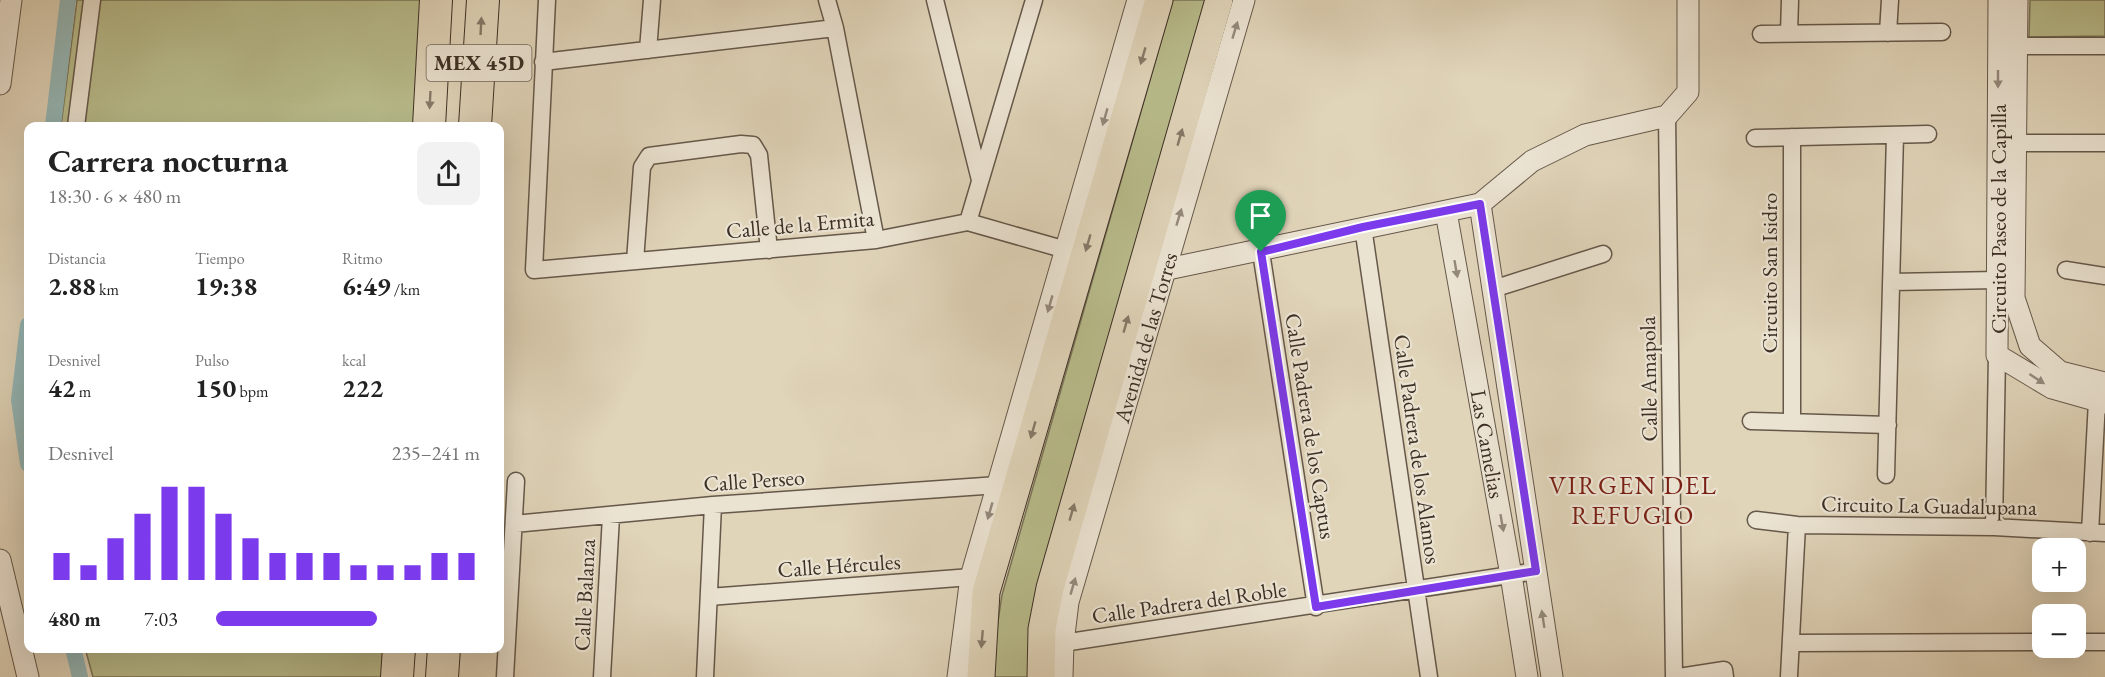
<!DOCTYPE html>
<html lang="es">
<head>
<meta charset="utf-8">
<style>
  body { margin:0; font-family:"EB Garamond",serif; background:#f2f2f2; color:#222; height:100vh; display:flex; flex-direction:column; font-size:22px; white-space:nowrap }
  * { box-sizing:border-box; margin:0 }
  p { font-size:20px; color:#767676 }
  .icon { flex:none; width:33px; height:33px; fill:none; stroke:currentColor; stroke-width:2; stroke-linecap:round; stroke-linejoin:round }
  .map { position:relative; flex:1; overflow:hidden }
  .panel { position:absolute; left:24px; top:122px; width:480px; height:531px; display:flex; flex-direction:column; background:#fff; border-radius:12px; box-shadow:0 6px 24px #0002 }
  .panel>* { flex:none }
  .buttons { position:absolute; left:2032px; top:538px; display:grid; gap:12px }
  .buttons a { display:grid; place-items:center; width:54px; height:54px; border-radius:12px; background:#fff; box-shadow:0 6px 24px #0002; font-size:30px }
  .pin { position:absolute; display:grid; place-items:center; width:51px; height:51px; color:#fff; margin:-62px -26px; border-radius:50% 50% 50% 0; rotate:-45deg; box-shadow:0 0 6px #0007 }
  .pin .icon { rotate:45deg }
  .round { display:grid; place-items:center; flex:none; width:63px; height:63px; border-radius:12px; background:#f2f2f2 }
  .overview { display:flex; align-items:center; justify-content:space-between; height:102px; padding:0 24px }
  h1 { font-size:33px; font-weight:700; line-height:45px }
  .stats { display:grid; grid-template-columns:repeat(3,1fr); gap:9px; height:102px; padding:6px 24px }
  .stats div { display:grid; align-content:center }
  .stats b { font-size:26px; font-weight:700 }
  .stats small { font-size:16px; font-weight:400 }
  .stats p { font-size:16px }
  .chart { height:168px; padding:12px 24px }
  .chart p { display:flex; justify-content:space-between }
  .chart svg { width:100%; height:108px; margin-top:6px; stroke:#7c3aed; stroke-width:6 }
  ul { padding:0 24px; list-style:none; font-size:20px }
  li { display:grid; grid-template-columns:96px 72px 1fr; align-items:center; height:45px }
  li i { height:15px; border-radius:8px; background:#7c3aed }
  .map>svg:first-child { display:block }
</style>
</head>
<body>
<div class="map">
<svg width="2105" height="677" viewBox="0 0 2105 677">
  <rect width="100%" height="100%" fill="#e0d4b9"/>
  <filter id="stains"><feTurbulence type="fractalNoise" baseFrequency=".00333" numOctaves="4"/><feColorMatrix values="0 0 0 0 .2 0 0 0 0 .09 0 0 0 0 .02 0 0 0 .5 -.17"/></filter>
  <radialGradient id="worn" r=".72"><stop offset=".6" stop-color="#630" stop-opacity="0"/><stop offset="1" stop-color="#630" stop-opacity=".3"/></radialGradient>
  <path fill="#b8bb8b" stroke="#7a7558" stroke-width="1.5" d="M77,0H425L418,126H61Z
    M1173,0H1208L1030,677H994L995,641L1002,595Z
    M2030,0H2105V36L2029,37Z
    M85,648H387L386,677H93Z"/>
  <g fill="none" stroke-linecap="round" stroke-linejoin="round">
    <path stroke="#95b7b6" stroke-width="16" d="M53,126L68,0
      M28,325L19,400L28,464
      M73,648L80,677"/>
    <g stroke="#65584a" stroke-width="19">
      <path id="minor" d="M547,0L534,270L876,240L968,222L1066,250
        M827,0L835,28L876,240
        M935,0L980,180
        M1789,33L1790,0
        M1888,33L1890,0
        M1761,34L1942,32
        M2007,46H2105
        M648,50L652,0
        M543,62L835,28
        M1667,116L1674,677
        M76,126L92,0
        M1792,137V422
        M1755,138L1928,134
        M2005,143H2105
        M968,222L1034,0
        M1363,227L1429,677
        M1261,252L1316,607
        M635,261L642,167L649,156L741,144L753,145L759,155L769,250
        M2066,270L2105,276
        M1891,282L1997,280
        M1493,289L1603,254
        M1751,421L1888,425
        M1886,475L1895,135
        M1756,520L1797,525L1994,527L2105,533
        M514,524L713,505L998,485
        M1994,527L1997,355
        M2090,533L2097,401
        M709,597L971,577
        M2076,642H2105
        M1063,643L1536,571
        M1792,643L2043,642
        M1789,676L1797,525
        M505,677L516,481
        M602,677L611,516
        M705,677L713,505
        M1679,677L1724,670L1725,677"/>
    </g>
    <g stroke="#65584a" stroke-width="23">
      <g id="tertiary">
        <path d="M1999,0L1997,355L2052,388L2105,403"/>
        <path d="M2017,0L2014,298L2030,346L2060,372L2105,383"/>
        <path d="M0,84L11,0"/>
        <path d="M1480,204L1552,677"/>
        <path d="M1446,212L1511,575L1527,677"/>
        <path d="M1163,270L1480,204L1532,161L1585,135L1667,116L1688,92V0"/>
        <path d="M0,560L28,677"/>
        <path d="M958,677L971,577L1138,0"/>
        <path id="s1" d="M1062,677L1063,643L1068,602L1244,0"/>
      </g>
    </g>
    <g stroke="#3c2f25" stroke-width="29">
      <path id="primary" d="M981,677L986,592L1159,0
        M1041,677L1042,629L1050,588L1219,0"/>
    </g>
    <g stroke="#3c2f25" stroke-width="34">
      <path id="motorway" d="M429,126L436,0
        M475,126L483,0
        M397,677L399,648
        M442,677L444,648"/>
    </g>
    <use href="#minor" stroke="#ebe3d2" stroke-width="16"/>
    <use href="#tertiary" stroke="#ebe3d2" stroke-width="21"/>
    <use href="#primary" stroke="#e0d4b9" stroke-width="27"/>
    <use href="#motorway" stroke="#e0d4b9" stroke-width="32"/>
  </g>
  <defs><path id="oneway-solid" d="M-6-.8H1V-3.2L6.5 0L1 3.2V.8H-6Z" transform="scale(1.5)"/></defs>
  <g fill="#867968">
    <use href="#oneway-solid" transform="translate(481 26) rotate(-87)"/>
    <use href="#oneway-solid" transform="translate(1143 56) rotate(106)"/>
    <use href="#oneway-solid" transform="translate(430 100) rotate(93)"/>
    <use href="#oneway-solid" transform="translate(1180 137) rotate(-74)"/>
    <use href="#oneway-solid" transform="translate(1088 243) rotate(106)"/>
    <use href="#oneway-solid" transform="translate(1126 324) rotate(-74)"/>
    <use href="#oneway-solid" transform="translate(1033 430) rotate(106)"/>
    <use href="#oneway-solid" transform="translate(1072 512) rotate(-74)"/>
    <use href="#oneway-solid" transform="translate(982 639) rotate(95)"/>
  </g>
  <g fill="#94897c">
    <use href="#oneway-solid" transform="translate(1235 30) rotate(-73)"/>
    <use href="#oneway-solid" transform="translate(1998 79) rotate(90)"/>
    <use href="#oneway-solid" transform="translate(1105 117) rotate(106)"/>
    <use href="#oneway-solid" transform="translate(1179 217) rotate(-73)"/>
    <use href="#oneway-solid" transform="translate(1456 269) rotate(80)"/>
    <use href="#oneway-solid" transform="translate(1050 304) rotate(106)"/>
    <use href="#oneway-solid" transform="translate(2037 379) rotate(33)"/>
    <use href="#oneway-solid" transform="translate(990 511) rotate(106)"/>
    <use href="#oneway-solid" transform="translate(1502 523) rotate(80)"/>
    <use href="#oneway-solid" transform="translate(1073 586) rotate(-74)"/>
    <use href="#oneway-solid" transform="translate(1543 619) rotate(-99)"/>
  </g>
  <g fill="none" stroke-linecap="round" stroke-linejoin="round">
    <g stroke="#fff" stroke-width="12">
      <path id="route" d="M1480,204L1536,571L1316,607L1261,252L1363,227Z"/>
    </g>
    <use href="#route" stroke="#7c3aed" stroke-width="8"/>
  </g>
  <g text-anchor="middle" stroke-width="4.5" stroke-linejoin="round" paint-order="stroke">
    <rect fill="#ebe3d2" stroke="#706559" stroke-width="1.5" x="426.5" y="45" width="105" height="36" rx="4.5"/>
    <g font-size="21" font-weight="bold" fill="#3c2f25">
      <text x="479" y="70">MEX 45D</text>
    </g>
    <g font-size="22" fill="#3c2f25" stroke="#ebe3d2">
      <text transform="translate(1998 219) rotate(-90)" y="8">Circuito Paseo de la Capilla</text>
      <text transform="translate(800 224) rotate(-5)" y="8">Calle de la Ermita</text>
      <text transform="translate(1769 273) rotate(-90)" y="8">Circuito San Isidro</text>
      <text dy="8" stroke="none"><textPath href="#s1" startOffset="351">Avenida de las Torres</textPath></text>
      <text transform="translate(1648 379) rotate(-91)" y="8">Calle Amapola</text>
      <text transform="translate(1311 426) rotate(81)" y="8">Calle Padrera de los Captus</text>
      <text transform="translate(1488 444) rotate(80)" y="8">Las Camelias</text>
      <text transform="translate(1418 449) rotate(82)" y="8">Calle Padrera de los Alamos</text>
      <text transform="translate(754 480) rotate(-4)" y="8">Calle Perseo</text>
      <text transform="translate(1929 505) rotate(1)" y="8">Circuito La Guadalupana</text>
      <text transform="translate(839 565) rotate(-4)" y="8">Calle Hércules</text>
      <text transform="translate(584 595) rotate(-87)" y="8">Calle Balanza</text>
      <text transform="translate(1189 602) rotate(-8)" y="8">Calle Padrera del Roble</text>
    </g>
    <g font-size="26" letter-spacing="1.5" fill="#7a1f14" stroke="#ebe3d2">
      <text x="1633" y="494">VIRGEN DEL<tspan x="1633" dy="30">REFUGIO</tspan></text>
    </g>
  </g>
  <rect width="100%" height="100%" filter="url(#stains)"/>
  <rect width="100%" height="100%" fill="url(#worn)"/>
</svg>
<div class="buttons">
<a>+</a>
<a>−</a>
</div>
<div class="pin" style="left:1261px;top:252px;background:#1e9e55"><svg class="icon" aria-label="arrive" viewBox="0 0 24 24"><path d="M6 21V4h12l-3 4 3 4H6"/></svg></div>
<section class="panel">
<div class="overview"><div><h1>Carrera nocturna</h1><p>18:30 · 6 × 480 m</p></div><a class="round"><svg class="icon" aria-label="share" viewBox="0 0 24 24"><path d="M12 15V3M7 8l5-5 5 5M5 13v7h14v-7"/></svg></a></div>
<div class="stats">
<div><p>Distancia</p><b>2.88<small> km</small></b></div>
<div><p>Tiempo</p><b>19:38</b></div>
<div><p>Ritmo</p><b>6:49<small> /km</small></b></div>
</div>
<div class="stats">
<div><p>Desnivel</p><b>42<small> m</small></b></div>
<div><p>Pulso</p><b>150<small> bpm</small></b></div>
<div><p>kcal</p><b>222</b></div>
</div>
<div class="chart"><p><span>Desnivel</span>235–241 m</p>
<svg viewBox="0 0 160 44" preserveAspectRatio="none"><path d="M5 44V33M15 44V38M25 44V27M35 44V17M45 44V6M55 44V6M65 44V17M75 44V27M85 44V33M95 44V33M105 44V33M115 44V38M125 44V38M135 44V38M145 44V33M155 44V33"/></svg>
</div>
<ul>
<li><b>480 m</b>7:03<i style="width:61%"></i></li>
</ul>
</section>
</div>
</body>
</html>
